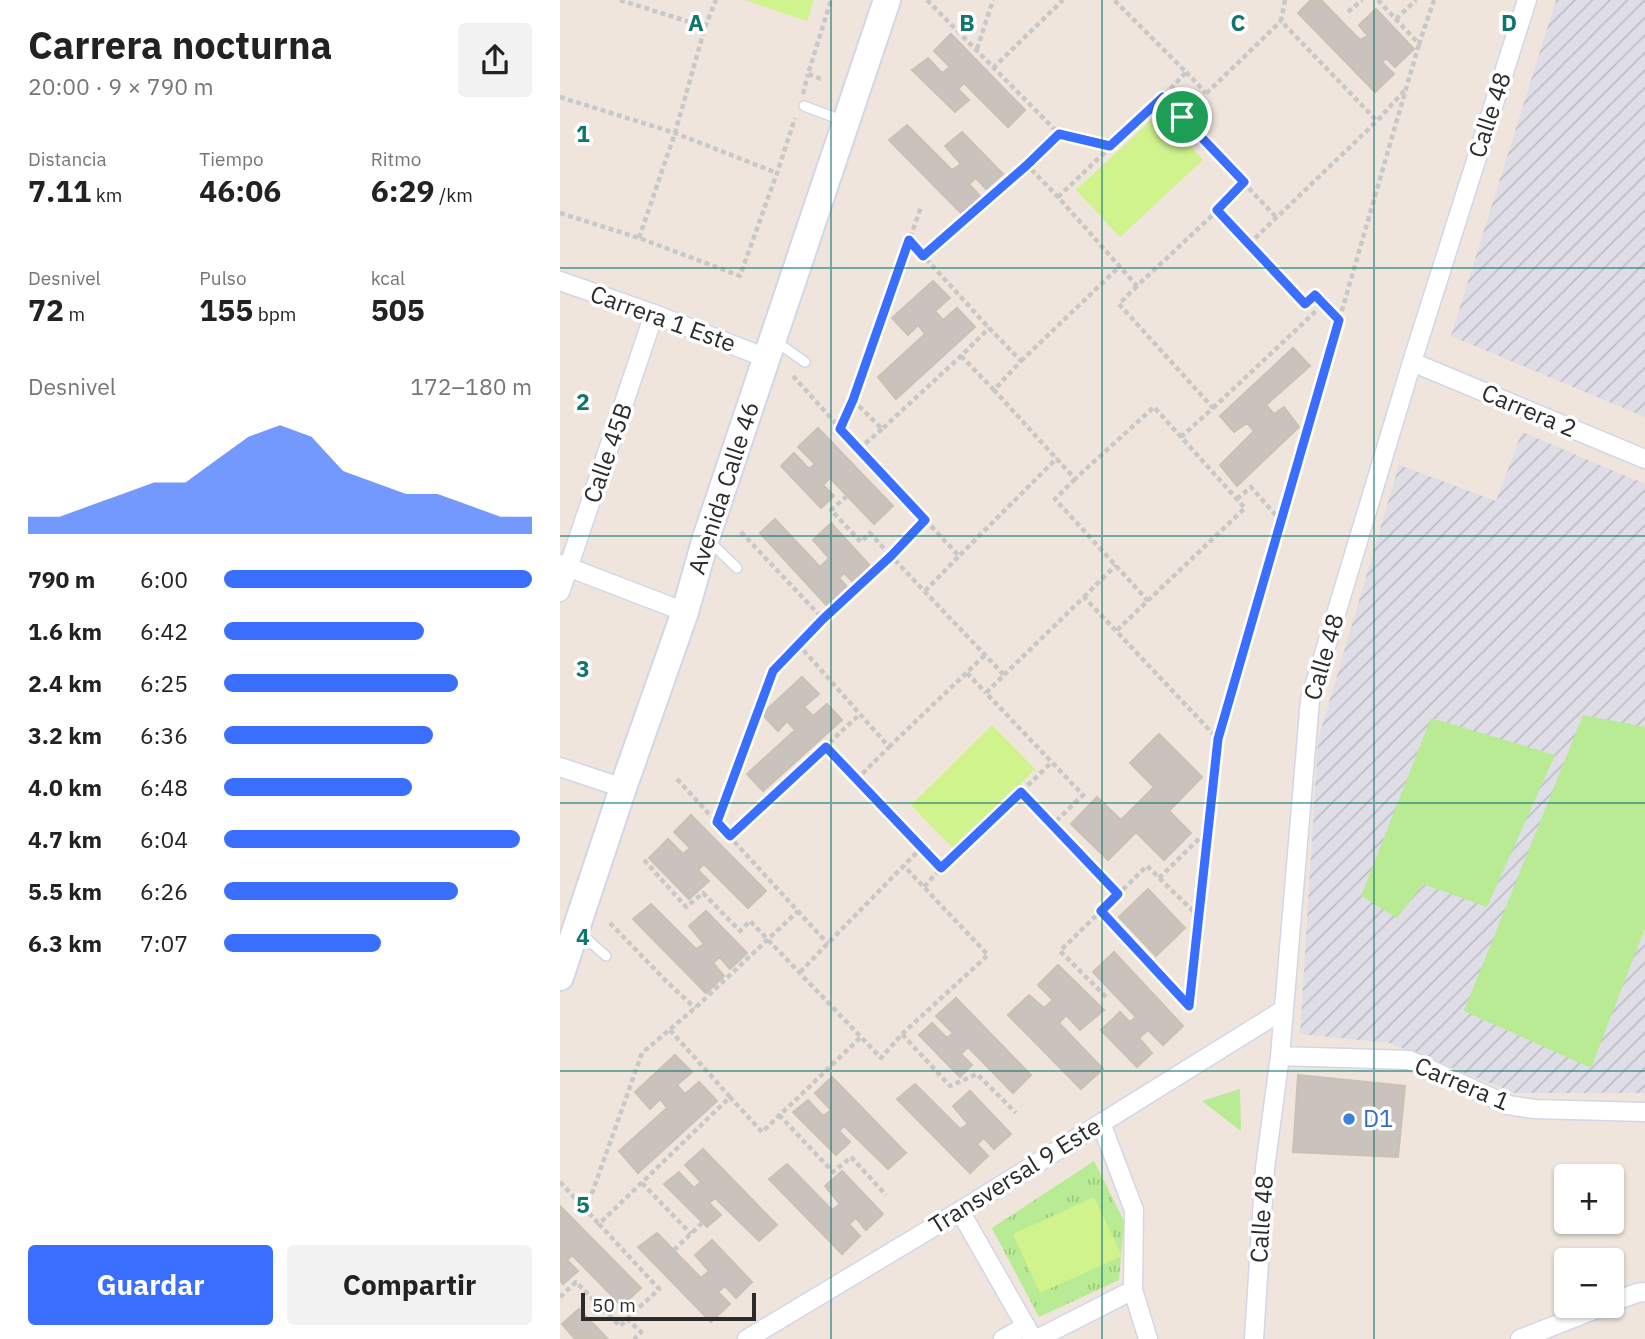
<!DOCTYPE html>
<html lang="es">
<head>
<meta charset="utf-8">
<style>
  body { margin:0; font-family:"IBM Plex Sans",sans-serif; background:#f2f2f2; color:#222; height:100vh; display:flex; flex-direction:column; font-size:26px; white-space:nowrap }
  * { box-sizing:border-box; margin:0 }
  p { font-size:23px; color:#767676 }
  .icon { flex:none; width:38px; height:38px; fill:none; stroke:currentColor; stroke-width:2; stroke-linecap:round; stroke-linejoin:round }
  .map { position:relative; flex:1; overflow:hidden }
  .side { display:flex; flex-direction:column; background:#fff; width:560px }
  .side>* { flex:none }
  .buttons { position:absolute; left:994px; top:1164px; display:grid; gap:14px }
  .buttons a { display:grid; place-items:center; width:70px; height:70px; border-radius:7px; background:#fff; box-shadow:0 2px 5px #0004; font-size:35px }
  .scale { position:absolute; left:21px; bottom:18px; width:175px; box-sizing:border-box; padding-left:7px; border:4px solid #2b2b2b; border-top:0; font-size:19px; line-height:24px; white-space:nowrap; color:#2b2b2b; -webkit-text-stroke:5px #fff; paint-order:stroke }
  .pin { position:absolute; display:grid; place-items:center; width:60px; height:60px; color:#fff; margin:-30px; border:4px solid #fff; border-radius:50%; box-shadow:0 2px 7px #0007 }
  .round { display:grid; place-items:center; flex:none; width:74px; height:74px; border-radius:7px; background:#f2f2f2 }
  .summary { display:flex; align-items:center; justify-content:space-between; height:119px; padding:0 28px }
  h1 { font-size:38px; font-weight:800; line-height:52px }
  .figures { display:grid; grid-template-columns:repeat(3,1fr); gap:10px; height:119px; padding:7px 28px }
  .figures div { display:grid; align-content:center }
  .figures b { font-size:30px; font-weight:800 }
  .figures small { font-size:19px; font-weight:400 }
  .figures p { font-size:19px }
  .chart { height:196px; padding:14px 28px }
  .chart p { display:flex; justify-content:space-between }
  .chart svg { width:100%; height:126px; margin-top:7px; fill:#396eff; opacity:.7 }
  .cta { display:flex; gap:14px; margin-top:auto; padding:14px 28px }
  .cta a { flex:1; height:80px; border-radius:7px; background:#396eff; color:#fff; font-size:28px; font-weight:800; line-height:80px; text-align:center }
  .cta a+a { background:#f2f2f2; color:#222 }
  ul { padding:0 28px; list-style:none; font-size:23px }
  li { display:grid; grid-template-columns:112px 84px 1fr; align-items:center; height:52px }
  li i { height:18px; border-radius:9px; background:#396eff }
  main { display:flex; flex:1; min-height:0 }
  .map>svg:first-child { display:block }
</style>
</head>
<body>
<main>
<section class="side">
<div class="summary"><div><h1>Carrera nocturna</h1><p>20:00 · 9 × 790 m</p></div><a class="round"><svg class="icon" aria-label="share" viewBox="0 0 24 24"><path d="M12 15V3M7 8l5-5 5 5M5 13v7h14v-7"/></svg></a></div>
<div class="figures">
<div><p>Distancia</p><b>7.11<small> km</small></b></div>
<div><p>Tiempo</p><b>46:06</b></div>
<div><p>Ritmo</p><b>6:29<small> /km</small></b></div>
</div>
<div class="figures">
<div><p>Desnivel</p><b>72<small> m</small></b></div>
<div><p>Pulso</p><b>155<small> bpm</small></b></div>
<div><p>kcal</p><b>505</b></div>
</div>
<div class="chart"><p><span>Desnivel</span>172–180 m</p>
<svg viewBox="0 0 160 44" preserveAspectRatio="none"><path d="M0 44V38L10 38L20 34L30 30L40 26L50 26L60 18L70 10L80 6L90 10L100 22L110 26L120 30L130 30L140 34L150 38L160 38V44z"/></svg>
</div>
<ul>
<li><b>790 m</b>6:00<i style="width:100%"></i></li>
<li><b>1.6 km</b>6:42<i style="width:65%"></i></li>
<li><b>2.4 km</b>6:25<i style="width:76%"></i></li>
<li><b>3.2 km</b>6:36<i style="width:68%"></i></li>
<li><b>4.0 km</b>6:48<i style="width:61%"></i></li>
<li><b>4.7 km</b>6:04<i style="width:96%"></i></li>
<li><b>5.5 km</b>6:26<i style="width:76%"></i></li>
<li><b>6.3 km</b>7:07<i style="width:51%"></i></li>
</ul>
<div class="cta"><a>Guardar</a><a>Compartir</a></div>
</section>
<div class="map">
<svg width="1085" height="1339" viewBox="0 0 1085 1339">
  <defs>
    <pattern id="industrial-furrows" width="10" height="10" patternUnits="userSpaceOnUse" patternTransform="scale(1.75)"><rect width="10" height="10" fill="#dfdde6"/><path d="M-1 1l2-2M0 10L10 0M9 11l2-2" fill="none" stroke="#c0bec5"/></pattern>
    <pattern id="park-tufts" width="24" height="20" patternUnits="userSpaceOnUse" patternTransform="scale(1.75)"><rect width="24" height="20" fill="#b8eb93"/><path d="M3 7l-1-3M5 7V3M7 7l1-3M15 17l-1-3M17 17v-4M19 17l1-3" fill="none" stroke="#9eca7f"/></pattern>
  </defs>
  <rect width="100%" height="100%" fill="#efe5dc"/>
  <path fill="url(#industrial-furrows)" d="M996,0H1085V417L891,336Z
    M962,432L1085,484V1093H955L830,1043L740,1034L758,740L839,465L936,501Z"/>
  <path fill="#b8eb93" d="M1023,715L1085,727V928L1031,1068L904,1011Z
    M871,718L995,755L927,907L863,884L837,918L801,896Z
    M680,1089L681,1131L642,1101Z"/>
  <path fill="url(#park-tufts)" d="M534,1161L564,1221L559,1280L479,1317L432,1228Z"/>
  <path fill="#d1f38d" d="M185,0H254L247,21Z
    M599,113L643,160L560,237L516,190Z
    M432,725L475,769L394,849L351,805Z
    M534,1197L562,1256L480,1293L453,1234Z"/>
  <path fill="#cac2bc" stroke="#cac1b5" stroke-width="2" d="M751,0H761L800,40L808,36L799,25L816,9L854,49L835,67L826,58L822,62L834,74L815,92L738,13Z
    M391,34L465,110L448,127L404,83L398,89L409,100L395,112L352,70L368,58L382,73L390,67L374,51Z
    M347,125L392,170L401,164L385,146L402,132L443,174L426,189L416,178L409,184L420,196L402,214L329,140Z
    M373,281L390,298L375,311L383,320L397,308L415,327L336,399L318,377L365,334L358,325L348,335L332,318Z
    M733,348L750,366L706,405L714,414L724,407L739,427L677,486L660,465L694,431L687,423L674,432L660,416Z
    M258,428L333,506L314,524L270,478L263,485L274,496L261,508L221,466L234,453L249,469L255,464L238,447Z
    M215,519L260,567L269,558L253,540L271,523L312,568L295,584L284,573L279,578L290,590L270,609L200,533Z
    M242,677L259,694L244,707L253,716L267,704L282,720L203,791L187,774L235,730L227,721L218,731L202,714Z
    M599,734L642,777L609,811L631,833L604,860L576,832L548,860L511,824L537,797L561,820L594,787L570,763Z
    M131,815L206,891L188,908L144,864L138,870L149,881L129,899L89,858L108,839L123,854L130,848L114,832Z
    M588,889L625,928L596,956L559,917Z
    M91,904L136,949L144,944L129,926L146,911L187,953L170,969L160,957L153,963L164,976L146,993L73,919Z
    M554,952L623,1026L603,1045L588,1030L579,1038L592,1053L577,1067L541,1030L560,1012L570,1022L576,1017L533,972Z
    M498,965L544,1010L520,1030L506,1015L499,1023L543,1069L521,1089L448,1015L469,995L484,1008L493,1000L478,985Z
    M396,998L471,1075L453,1093L408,1047L401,1054L412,1065L400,1077L359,1035L372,1023L387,1038L393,1033L376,1016Z
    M115,1055L132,1072L117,1085L125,1094L139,1082L157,1101L78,1173L59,1151L107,1108L100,1099L90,1109L75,1092Z
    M738,1075L845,1086L838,1157L733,1152Z
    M272,1077L346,1153L328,1169L284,1126L279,1131L290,1142L276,1155L233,1112L248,1100L263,1116L271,1110L255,1093Z
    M355,1084L400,1129L408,1124L393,1106L410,1091L451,1134L434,1149L424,1138L417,1144L428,1156L410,1173L337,1099Z
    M143,1149L217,1225L199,1241L155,1198L149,1203L161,1215L147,1227L104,1184L119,1172L134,1188L141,1182L125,1165Z
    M227,1164L272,1210L280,1204L265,1186L282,1171L323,1214L306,1230L296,1218L289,1224L300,1236L282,1254L209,1179Z
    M0,1206L81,1288L62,1306L12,1255L7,1260L18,1271L3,1284L0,1280Z
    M97,1233L141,1278L149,1271L135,1255L152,1240L192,1282L176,1298L165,1286L158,1292L170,1304L151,1322L78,1247Z
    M19,1309L48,1339H15L2,1324Z"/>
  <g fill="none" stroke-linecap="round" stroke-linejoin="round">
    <g stroke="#d1d7e6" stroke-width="12">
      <path id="lane" d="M244,106L284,121
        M215,341L245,362
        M148,540L177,568
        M19,932L46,956"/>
    </g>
    <g stroke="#d1d7e6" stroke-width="21">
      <path id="street" d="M0,281L94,314L206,358
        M852,362L1085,459
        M0,564L125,612
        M0,592L94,314
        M0,767L63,788
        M720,1056L849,1060L948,1105L974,1109L1085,1112
        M541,1123L574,1210L573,1290L588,1339
        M400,1211L473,1339
        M1052,1302L1077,1293L1085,1292
        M187,1339L400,1211L723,1010
        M443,1339L466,1326
        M477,1339L573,1290
        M694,1339L705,1168L720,1056L750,700L852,362L967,0
        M960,1339L1044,1306"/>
    </g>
    <g stroke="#d1d7e6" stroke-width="30">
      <path id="secondary" d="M0,977L63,788L125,612L146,538L327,0"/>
    </g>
    <path stroke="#c8c8c8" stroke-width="4.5" stroke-dasharray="5 3.5" stroke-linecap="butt" d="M60,0L145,27
      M367,0L499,134L467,165
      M725,0L721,21L817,121L845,90
      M818,0L859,44L874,0
      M788,12L802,0
      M836,19L856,0
      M417,49L433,0
      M433,68L503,0
      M626,72L646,93
      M261,79L248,74L271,0
      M243,94L248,74
      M0,97L115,133L217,173
      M622,117L721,21
      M499,134L549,145
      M683,182L716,217
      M498,197L603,97
      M0,213L79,238L180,276L217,173L235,118
      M79,238L115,133L145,27L156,0
      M349,240L429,328L461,361L434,390L515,479L594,407L685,508L556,631
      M689,244L817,121
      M363,256L467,165L498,197L577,286L658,210L683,182L603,97L626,72L554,0
      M577,286L559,304L653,408L621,437
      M745,304L755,295L779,320
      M401,356L434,390
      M461,361L560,266
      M233,376L299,449
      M293,400L322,429L401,356L429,328
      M653,408L754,313L658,210
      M280,429L293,400L361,207
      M322,429L299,449L399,556L497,458
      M515,479L495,499L588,601
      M287,496L271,510L301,542L310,533L331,556L365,520
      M677,499L691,487L720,520
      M181,532L263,619
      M365,591L399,556
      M524,597L556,565
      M238,644L329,747L297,779
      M407,673L426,693
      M444,675L524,597L657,738
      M266,747L381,868L364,887
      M329,747L425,655
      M117,779L268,944
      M461,792L558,894
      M157,822L213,671L263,619L331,556L444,675L426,693L523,795L492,825
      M170,836L299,715
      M84,860L126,907L143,893L180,931L190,921L321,1058L342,1034L390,1086L417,1074L456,1113
      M382,868L492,762
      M599,878L649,829
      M541,911L628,1005
      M50,923L107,982L135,1008
      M240,972L361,848
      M546,997L500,951L587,866L639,917
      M629,1006L658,739L859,44
      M110,1030L170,1097
      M342,1034L428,955L344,866
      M219,1115L273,1172L291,1157L326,1195
      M0,1182L39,1224
      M82,1183L131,1234
      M26,1210L82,1053L135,1008L238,911
      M114,1250L142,1223
      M0,1297L16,1282L60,1326L67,1319L81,1332L74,1339
      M67,1319L99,1289L39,1224L170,1097L202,1132L301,1037"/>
    <use href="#lane" stroke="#fff" stroke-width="9"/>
    <use href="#street" stroke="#fff" stroke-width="18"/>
    <use href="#secondary" stroke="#fff" stroke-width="26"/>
  </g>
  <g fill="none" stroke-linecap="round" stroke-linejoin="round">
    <g stroke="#fff" stroke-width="14">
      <path id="route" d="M603,97L684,182L657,210L745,304L755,295L779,320L658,739L629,1006L541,911L558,894L461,792L381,868L266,747L170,836L157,822L213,671L263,619L331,556L365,520L280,429L293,400L349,240L363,256L467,165L499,134L550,146Z"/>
    </g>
    <use href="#route" stroke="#396eff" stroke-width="9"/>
  </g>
  <path fill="none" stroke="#0f766e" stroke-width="2" stroke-opacity="0.55" d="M271,0V1339M542,0V1339M814,0V1339M0,268H1085M0,536H1085M0,803H1085M0,1071H1085"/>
  <circle fill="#3f7fe0" stroke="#fff" stroke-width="2.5" cx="789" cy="1119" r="7"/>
  <g text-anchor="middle" stroke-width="7" stroke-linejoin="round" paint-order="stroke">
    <g font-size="24" fill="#2b2b2b" stroke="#fff">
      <text transform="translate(930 115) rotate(-72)" y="8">Calle 48</text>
      <text transform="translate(103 319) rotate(20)" y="8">Carrera 1 Este</text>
      <text transform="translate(969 411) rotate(23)" y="8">Carrera 2</text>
      <text transform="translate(48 453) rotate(-71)" y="8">Calle 45B</text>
      <text transform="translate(164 488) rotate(-72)" y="8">Avenida Calle 46</text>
      <text transform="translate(764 657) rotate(-74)" y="8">Calle 48</text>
      <text transform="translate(902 1084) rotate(23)" y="8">Carrera 1</text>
      <text transform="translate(455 1176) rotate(-32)" y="8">Transversal 9 Este</text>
      <text transform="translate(702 1219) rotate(-86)" y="8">Calle 48</text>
    </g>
    <g font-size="24" fill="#366cbe" stroke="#fff" text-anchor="start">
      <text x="803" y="1127">D1</text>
    </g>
  </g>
  <g font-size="23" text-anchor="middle" font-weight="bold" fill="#0f766e" stroke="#fff" stroke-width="7" stroke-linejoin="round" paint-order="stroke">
    <text x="136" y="31">A</text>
    <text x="407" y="31">B</text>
    <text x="678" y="31">C</text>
    <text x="949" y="31">D</text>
    <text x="23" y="142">1</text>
    <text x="23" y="410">2</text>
    <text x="23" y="677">3</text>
    <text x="23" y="945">4</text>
    <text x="23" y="1213">5</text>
  </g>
</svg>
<div class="buttons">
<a>+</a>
<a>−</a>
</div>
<div class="scale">50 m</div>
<div class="pin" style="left:622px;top:117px;background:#1e9e55"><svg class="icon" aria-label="arrive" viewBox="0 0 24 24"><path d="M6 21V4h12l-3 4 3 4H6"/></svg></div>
</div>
</main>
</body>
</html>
